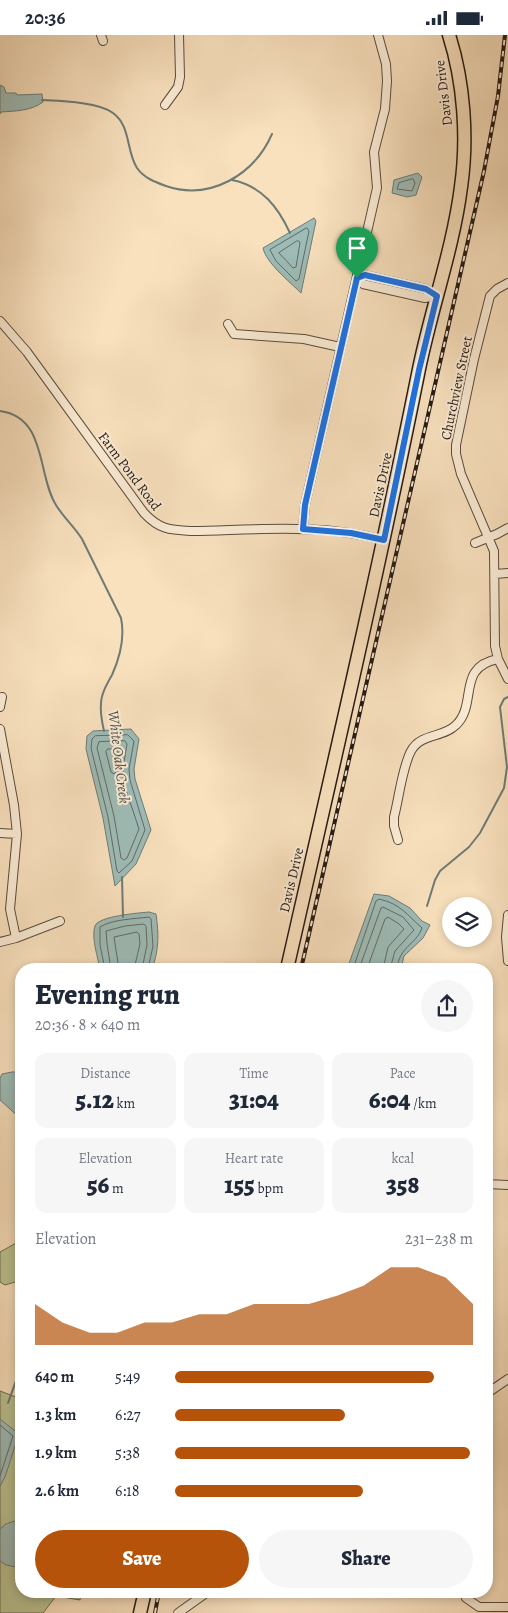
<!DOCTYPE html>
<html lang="en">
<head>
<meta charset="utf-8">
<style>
  body { margin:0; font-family:Alegreya,serif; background:#f6f6f7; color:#1f2937; height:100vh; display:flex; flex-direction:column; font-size:19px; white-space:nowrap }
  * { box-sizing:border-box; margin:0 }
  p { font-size:16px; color:#747a83 }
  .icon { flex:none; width:28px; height:28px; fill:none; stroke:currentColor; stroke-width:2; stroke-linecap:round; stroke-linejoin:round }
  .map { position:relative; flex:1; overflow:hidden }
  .panel { position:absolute; left:15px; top:928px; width:478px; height:635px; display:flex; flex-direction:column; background:#fff; border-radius:20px; box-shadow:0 2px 8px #0003 }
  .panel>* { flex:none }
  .tools { position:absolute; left:442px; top:862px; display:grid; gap:10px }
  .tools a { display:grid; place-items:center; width:50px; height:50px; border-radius:50%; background:#fff; box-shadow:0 2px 8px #0003; font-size:25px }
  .pin { position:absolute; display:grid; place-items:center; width:42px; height:42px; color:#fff; margin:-51px -21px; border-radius:50% 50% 50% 0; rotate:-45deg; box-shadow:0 0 5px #0007 }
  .pin .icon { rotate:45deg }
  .round { display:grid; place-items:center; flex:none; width:52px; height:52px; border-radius:26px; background:#f6f6f7 }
  .headline { display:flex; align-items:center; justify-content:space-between; height:85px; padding:0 20px }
  h1 { font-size:28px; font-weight:800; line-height:38px }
  .stats { display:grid; grid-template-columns:repeat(3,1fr); gap:8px; height:85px; padding:5px 20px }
  .stats div { display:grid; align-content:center; border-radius:12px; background:#f6f6f7; text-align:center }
  .stats b { font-size:25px; font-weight:800 }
  .stats small { font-size:14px; font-weight:400 }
  .stats p { font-size:14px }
  .chart { height:140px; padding:10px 20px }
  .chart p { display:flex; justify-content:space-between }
  .chart svg { width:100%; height:90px; margin-top:5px; fill:#b45309; opacity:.7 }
  .primary-button { display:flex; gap:10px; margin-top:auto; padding:10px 20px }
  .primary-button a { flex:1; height:58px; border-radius:30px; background:#b45309; color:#fff; font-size:20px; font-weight:800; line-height:58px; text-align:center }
  .primary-button a+a { background:#f6f6f7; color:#1f2937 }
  ul { padding:0 20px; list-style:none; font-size:16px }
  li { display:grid; grid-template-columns:80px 60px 1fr; align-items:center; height:38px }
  li i { height:12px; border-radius:6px; background:#b45309 }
  .status { display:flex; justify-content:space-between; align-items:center; height:35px; padding:0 25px; background:#fff; direction:ltr }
  .status svg { height:14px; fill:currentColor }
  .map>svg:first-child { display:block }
</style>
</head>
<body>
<div class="status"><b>20:36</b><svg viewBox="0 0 49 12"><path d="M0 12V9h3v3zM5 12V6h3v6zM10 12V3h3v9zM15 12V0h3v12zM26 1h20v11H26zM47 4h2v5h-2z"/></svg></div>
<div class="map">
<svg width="508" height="1578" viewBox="0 0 508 1578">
  <rect width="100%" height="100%" fill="#f9e1be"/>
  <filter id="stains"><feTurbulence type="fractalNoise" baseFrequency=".004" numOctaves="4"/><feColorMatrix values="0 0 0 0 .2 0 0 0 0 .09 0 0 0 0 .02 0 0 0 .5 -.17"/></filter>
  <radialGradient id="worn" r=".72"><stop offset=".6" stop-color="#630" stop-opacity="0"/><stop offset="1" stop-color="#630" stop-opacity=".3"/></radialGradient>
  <path fill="#bbc393" stroke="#706e54" d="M18,1207H21V1241L15,1247L5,1250L0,1247V1217Z
    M0,1356L21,1364V1556H81L80,1565L56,1561L43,1578H0Z"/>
  <path fill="#9ebcb7" stroke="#6e7b76" d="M0,50L4,52L6,58H16L17,60L42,59L43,67C31,76 15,76 1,77L0,79Z
    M418,138L422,142L416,160L407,162L392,158L394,145Z
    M314,183L316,186L301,258C290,247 266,228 263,213Z
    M131,694L139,704L134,734L135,744L151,795L136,829L115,851L103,783L86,714L87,701L93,696Z
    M374,859L389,861L410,873L422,886L430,890L423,903L404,921L401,934H347Z
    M149,877L156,879C159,899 159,915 152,934H100C98,923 91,902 95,891C98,881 139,878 149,877Z
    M12,1037H21V1084L0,1065V1043L2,1039Z
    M0,1384L19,1399L5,1442L0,1451Z
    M21,1484V1533L6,1530L0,1526V1494L6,1489Z"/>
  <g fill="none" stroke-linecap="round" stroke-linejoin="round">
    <path stroke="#626a66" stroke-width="1" d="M413,144L415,148L412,156L397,154L399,148Z
      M307,193L309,196L299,244L296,246L276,226L270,215Z
      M297,206H299L300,208L296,232L293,233L279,218Z
      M128,700L134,706L129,734L130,745L145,795L132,826L119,838L117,836L108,782L91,713L92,704L95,701Z
      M125,706L127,709L123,733V746L139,794L127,823L124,825L121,823L114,781L97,713L99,707Z
      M108,714H116L118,716L116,737L114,739L111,737L106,717Z
      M105,934L100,910V892C113,884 134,884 149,882L151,884L153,911L148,934
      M111,934L107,909L106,896L125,891L144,889L146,891L147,910L142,934
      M119,934L114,902L137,897L139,899L140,909L134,934
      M353,934L376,866L379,864C401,869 407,880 422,893C416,910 399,911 397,934
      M359,934L381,873L383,872L403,882L414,895L395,916L390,934
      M367,934L385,884L388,882L399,889L404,894L388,912L383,934
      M0,1390L13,1401L0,1441"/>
    <path stroke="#6e7b76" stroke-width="2" d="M42,65C60,66 99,67 113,78C131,91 126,116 137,133C144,143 155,147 166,151C210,166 254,140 272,99
      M232,145C262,151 278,172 290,198
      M0,376C47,382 37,440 56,470C63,482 74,491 82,504L121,583C125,602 120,622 112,640C107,649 101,659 101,669C100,678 102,687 104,696
      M122,842L123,882
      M427,871L435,845L440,836L469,812L480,798L504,753L507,732L500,672L504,664L508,662
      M8,1368L21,1332"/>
    <g stroke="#5b4b3e" stroke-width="10">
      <path id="minor" d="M101,0L103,6
        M165,70L178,52L180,42L179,0
        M365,240L426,254L437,261L425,263L363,249L357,243Z
        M508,248L497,254L490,261L474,324L456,410V419L461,439L494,516L495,611L498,624L508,644
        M0,286L27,317L144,478C160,495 170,495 192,496C255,495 322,488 383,505
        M228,289L234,299L304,304L340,312
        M303,494L305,470L377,153L374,117L385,74L387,46L386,29L378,0
        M475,508L497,499L508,493
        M495,539L508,538
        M0,672L2,662
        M0,694L14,770L17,799
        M0,798L17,799L10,874L16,903
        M398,805L394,791V782C399,763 402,733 411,716C421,698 443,703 456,690C478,669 456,632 498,624
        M508,880L506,902L508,926
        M0,907L16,903L60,886
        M486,1149L508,1150
        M486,1359L508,1344
        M466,1563L479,1572H508
        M178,1578L209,1556"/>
    </g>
    <g stroke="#261914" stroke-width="15">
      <path id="primary" d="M287,934C332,736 378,538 418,339C430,277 453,215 461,152C468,103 464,47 449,0
        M140,1578L145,1556"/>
    </g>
    <use href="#minor" stroke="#fbecd5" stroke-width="8"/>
    <use href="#primary" stroke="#f9e1be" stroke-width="12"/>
    <g stroke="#261914" stroke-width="4">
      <path id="rail" d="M301,934L484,136L498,61L505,0
        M155,1578L159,1556"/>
    </g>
    <use href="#rail" stroke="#fbecd5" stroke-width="2" stroke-dasharray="5.5" stroke-linecap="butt"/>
  </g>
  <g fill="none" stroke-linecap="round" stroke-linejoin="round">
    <g stroke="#fff" stroke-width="10">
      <path id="route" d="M365,240L426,254L437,261L419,335L384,505L351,498L303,494L305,470L357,243Z"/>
    </g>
    <use href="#route" stroke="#1a73e8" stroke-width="6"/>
  </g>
  <g text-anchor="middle" stroke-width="4" stroke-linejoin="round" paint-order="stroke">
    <g font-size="14" fill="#261914" stroke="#fbecd5">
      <text transform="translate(443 58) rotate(-97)" y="5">Davis Drive</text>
      <text transform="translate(456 353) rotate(-78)" y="5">Churchview Street</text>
      <text transform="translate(130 436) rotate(53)" y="5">Farm Pond Road</text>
      <text transform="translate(380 450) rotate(-78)" y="5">Davis Drive</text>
      <text transform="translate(291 845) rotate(-77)" y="5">Davis Drive</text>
    </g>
    <g font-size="15" font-style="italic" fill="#50524d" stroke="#fbecd5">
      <text transform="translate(119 722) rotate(83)" y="5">White Oak Creek</text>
    </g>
  </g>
  <rect width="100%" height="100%" filter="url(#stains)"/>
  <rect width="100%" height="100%" fill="url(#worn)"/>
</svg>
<div class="tools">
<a><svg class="icon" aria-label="layers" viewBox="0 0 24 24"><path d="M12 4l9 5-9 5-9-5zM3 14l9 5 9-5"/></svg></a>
</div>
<div class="pin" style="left:357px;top:243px;background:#1e9e55"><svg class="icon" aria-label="arrive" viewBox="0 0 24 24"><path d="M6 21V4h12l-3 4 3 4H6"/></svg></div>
<section class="panel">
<div class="headline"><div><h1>Evening run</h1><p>20:36 · 8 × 640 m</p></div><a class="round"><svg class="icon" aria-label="share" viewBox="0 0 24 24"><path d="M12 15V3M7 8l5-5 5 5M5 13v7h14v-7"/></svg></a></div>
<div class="stats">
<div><p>Distance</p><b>5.12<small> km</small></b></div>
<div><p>Time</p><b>31:04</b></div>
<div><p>Pace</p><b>6:04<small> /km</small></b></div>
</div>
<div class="stats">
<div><p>Elevation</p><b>56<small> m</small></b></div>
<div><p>Heart rate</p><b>155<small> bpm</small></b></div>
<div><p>kcal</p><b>358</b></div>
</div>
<div class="chart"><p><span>Elevation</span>231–238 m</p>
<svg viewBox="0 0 160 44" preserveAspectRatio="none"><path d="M0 44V24L10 33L20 38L30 38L40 33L50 33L60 29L70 29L80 24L90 24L100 24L110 20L120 15L130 6L140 6L150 11L160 24V44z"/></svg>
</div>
<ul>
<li><b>640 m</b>5:49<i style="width:87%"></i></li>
<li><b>1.3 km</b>6:27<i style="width:57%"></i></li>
<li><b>1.9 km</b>5:38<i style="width:99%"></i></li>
<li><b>2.6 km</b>6:18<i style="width:63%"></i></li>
</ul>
<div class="primary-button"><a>Save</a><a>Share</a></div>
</section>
</div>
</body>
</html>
